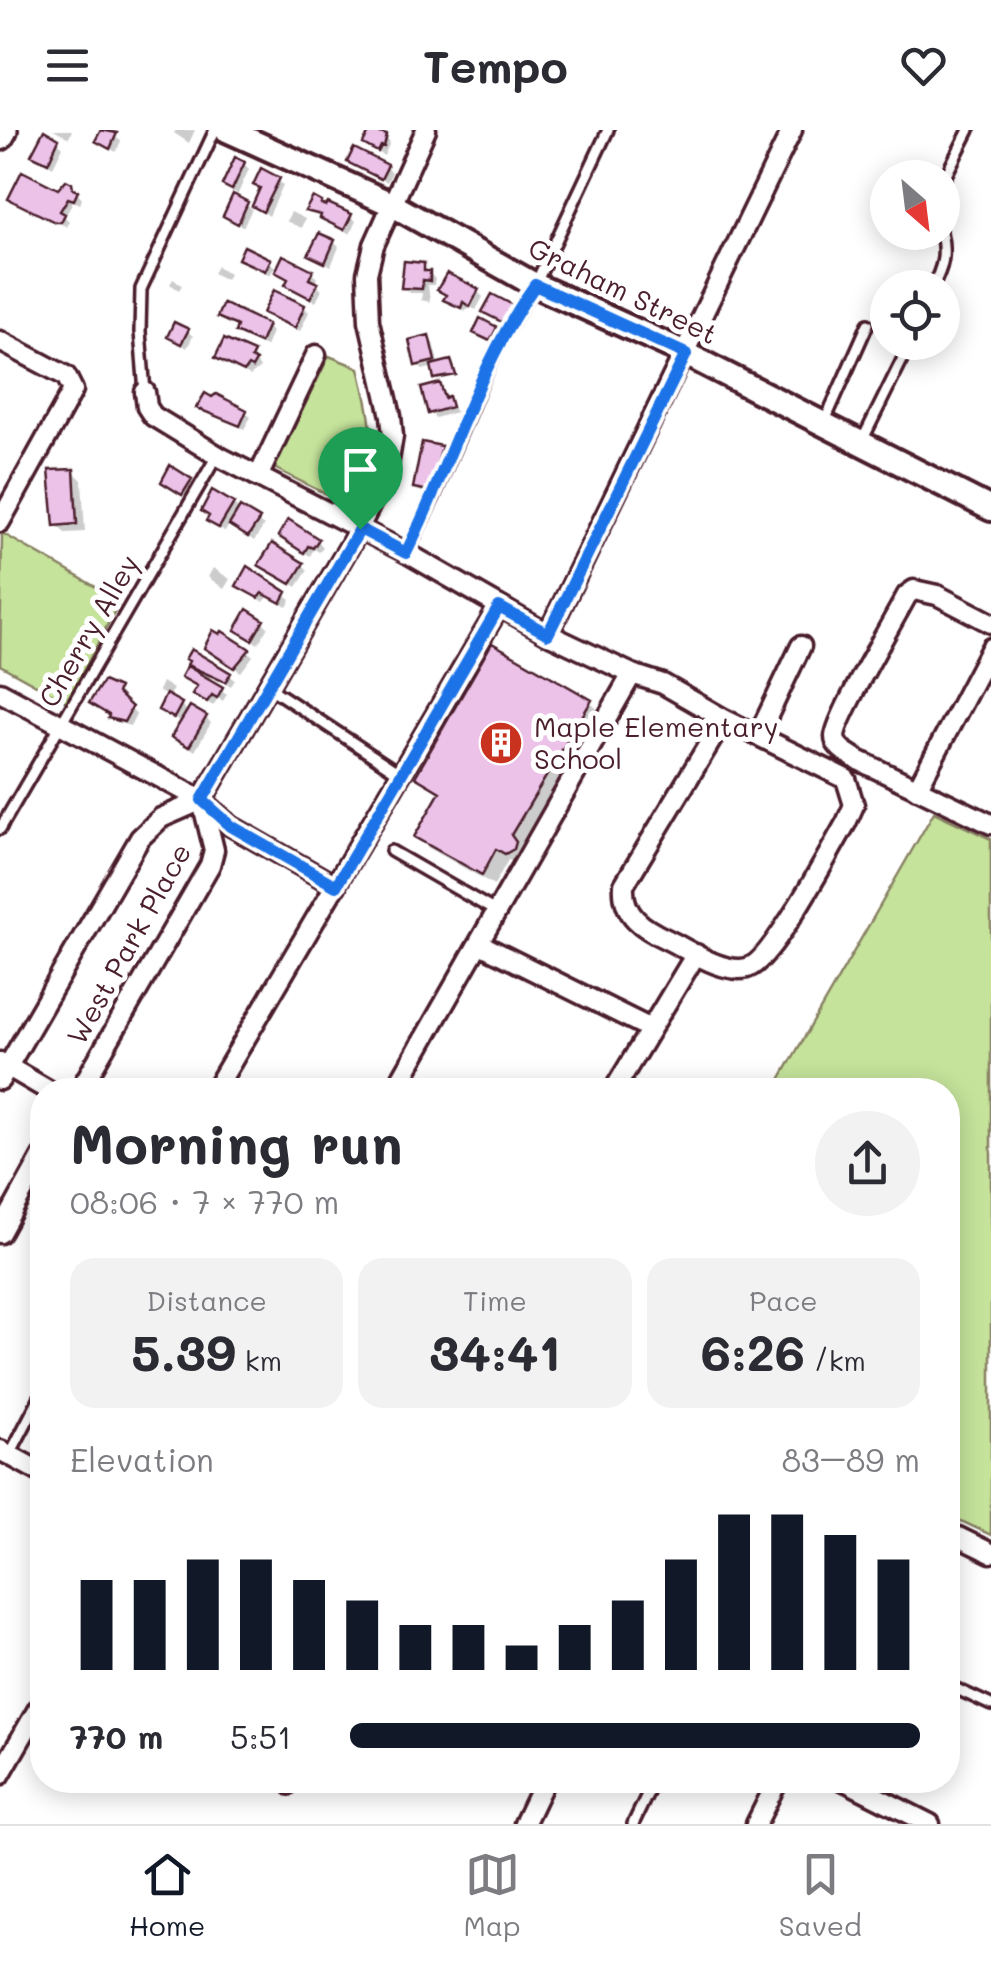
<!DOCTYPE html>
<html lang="en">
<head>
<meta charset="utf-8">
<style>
  body { margin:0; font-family:Mali,sans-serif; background:#f2f2f3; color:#2b2b33; height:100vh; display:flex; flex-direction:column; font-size:38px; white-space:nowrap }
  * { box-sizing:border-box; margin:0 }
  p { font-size:32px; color:#7c7c81 }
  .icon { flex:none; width:55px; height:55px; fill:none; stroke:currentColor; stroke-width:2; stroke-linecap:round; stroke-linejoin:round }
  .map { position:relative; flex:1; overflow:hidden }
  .drawer { position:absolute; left:30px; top:948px; width:930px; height:715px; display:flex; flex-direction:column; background:#fff; border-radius:40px; box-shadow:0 5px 25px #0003 }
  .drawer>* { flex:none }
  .needle { width:65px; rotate:152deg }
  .buttons { position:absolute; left:870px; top:30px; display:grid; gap:20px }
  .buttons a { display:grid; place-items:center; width:90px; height:90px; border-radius:50%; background:#fff; box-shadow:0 5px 25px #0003; font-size:50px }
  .pin { position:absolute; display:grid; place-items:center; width:85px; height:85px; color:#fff; margin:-102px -42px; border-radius:50% 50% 50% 0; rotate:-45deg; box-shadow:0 0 10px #0007 }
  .pin .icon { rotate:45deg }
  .round { display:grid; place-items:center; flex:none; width:105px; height:105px; border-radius:52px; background:#f2f2f3 }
  .head { display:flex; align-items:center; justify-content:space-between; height:170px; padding:0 40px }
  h1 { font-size:55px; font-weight:700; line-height:75px }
  .figures { display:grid; grid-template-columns:repeat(3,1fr); gap:15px; height:170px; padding:10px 40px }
  .figures div { display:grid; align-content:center; border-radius:25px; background:#f2f2f3; text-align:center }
  .figures b { font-size:50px; font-weight:700 }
  .figures small { font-size:28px; font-weight:400 }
  .figures p { font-size:28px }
  .chart { height:280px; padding:20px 40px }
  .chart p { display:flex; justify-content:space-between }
  .chart svg { width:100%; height:180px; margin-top:10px; stroke:#111827; stroke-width:6 }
  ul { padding:0 40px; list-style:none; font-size:32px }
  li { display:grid; grid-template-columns:160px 120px 1fr; align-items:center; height:75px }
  li i { height:25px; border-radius:12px; background:#111827 }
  header { display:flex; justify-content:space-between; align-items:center; height:130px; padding:0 40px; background:#fff; font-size:45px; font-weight:700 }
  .dock { display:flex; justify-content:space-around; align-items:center; height:140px; border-top:2px solid #e1e1e2; background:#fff; font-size:28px; color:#7c7c81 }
  .dock a { display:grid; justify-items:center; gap:5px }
  .dock .active { color:#111827 }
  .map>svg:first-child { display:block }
</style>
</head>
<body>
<header><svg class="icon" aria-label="menu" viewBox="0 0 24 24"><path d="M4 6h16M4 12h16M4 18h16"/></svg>Tempo<svg class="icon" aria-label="heart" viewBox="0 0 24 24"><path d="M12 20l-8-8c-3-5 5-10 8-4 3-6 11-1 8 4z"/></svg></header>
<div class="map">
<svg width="991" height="1694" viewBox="0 0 991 1694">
  <rect width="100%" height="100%" fill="#fff"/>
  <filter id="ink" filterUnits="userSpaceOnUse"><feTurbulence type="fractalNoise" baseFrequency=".01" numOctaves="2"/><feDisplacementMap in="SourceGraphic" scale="20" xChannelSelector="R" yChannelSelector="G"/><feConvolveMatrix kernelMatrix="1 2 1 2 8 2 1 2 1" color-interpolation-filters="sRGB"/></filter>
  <g filter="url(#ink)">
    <path fill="#c5e39b" stroke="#888163" stroke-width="2.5" d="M329,226L359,238C373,297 380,321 350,376L274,338Z
      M2,403L120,471L67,572L0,535Z
      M934,682L991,709V1405L948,1385V960H774Z"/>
    <path fill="#0003" d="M53,0H72L69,8Z
      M104,0L121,11L116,22L98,11Z
      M176,0H195L189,13L174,3Z
      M373,0L390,12L384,26L366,14Z
      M57,11L63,17L53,37L34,25Z
      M350,31L386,37L392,42L387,52Z
      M244,34L249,39L236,68L252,79L243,97L226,85L236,63L225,55Z
      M278,50L283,55L269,86L255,76L262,60L256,55Z
      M71,55L82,69L80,74L73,71L65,87L69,91L67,97L12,68L58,62Z
      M321,74L327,80L350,86L356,91L350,104L308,81Z
      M291,82L305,89L301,98L286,91Z
      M334,112L339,117L331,136L311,125Z
      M241,129L269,131L278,140L311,142L317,148L314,154L322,160L316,172L294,160L288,155L290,151L274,138L270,145Z
      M217,136L229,143L226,150L213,143Z
      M423,136L435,149L434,155H428L430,172L421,170L422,163H409L404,157Z
      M173,149L182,155L179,160L170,154Z
      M440,160L477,161L483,167L476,180L468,176L466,181L452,174Z
      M304,177L309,182L300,201L266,183Z
      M220,186L267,196L272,202L266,217L244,207L239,198Z
      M187,201L193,206L187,218L170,207Z
      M428,208L433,213L439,236L451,232L456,246L438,250L434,237L423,240L417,235Z
      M252,224L260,238L250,246L218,228Z
      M440,255L456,282L435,288L430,282Z
      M199,277L245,282L251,287L244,299L215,285L214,287Z
      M440,319L446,324L435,365L421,362L416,357Z
      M171,339L196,357L188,369L169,357Z
      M73,341L82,350L85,402L65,403L56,395Z
      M233,375L264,396L254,411L230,393L225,402L209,391Z
      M289,393L318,411L323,417L319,422L314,419L310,426L286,411Z
      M261,435H303L308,440L297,457Z
      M213,438L230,449L224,459L208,447Z
      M239,456L285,464L291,470L287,477L268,467L264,472Z
      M263,492L268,497L258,514L238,500Z
      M248,521L253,526L241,542L212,523Z
      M192,523L235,550L231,556L212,544L208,551L227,564L223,571L218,568L213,576L195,564L199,557L184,546Z
      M162,552L173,559L168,567L158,561Z
      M118,560L123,566L121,570L136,584L130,596L116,592L98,578Z
      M590,572L602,584L521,718L527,726L522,733L508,730L494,755L429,718L417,706L441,665L418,647Z
      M181,575L189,583L206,588L211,593L195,621L175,607L183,593L161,579Z"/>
    <path fill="#ecc2e9" stroke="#4a1f2b" stroke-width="2.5" d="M44,0L59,9L48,33L31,25Z
      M101,0L117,3L110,19L95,11Z
      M370,0L387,5L384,17L381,16L378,22L363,14Z
      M354,18L388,35L381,49L347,32Z
      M235,27L245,32L232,60L222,55Z
      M261,38L280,48L263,82L252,76L260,58L253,55Z
      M22,41L58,59L66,50L72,53L73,59L78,61L74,70L68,68L60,81L65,84L61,92H55L8,69Z
      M233,64L248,72L238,94L223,86Z
      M313,67L322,72L321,74L326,76L328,73L352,84L344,100L320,88L321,85L305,81Z
      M319,103L335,110L325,133L308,125Z
      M244,116L271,129L265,141L238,129Z
      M283,125L313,140L309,149L318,153L310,168L285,155L288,149L275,142Z
      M404,131L424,133V141H430V151L423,150L422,159L401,158Z
      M447,143L479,159L470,177L463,172L461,178L443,170L446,165L437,160Z
      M274,160L305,175L295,198L263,183Z
      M492,164L515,176L506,194L482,182Z
      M223,173L268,194L260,213L235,202L237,196L217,187Z
      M480,188L497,197L490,211L473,203Z
      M174,192L189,199L181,214L167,207Z
      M429,205L435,231L415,236L409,210Z
      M224,209L254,222L251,228L256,231L252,238L248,236L244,242L215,228Z
      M451,230L456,245L434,249L431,235Z
      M440,253L445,268L449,266L452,277L428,284L421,258Z
      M205,263L212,267L216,264L247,280L240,296L196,278Z
      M422,312L442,316L430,361L413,358Z
      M170,335L192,349L182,365L161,352Z
      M74,339L77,394L54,396L49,340Z
      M212,360L234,373L219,398L206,391L209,386L201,381Z
      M240,377L260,389L248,407L229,395Z
      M288,389L319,409L313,418L308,416L304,423L278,406Z
      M272,413L304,433L291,454L258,435Z
      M247,436L287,462L281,473L262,463L258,468L236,456Z
      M247,479L264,490L252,510L235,500Z
      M213,500L220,504L222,501L250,519L234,538L204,518Z
      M492,513L592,570L511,705L516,712L514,719L505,724L496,719L482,745L414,707L440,662L415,647Z
      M191,519L231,543L225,552L187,535L189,531L185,529Z
      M187,536L223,557L217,568L212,565L207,572L192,564L197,556L181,547Z
      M103,551L119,558L117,563L132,577L124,592L108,588L109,585L89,573Z
      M166,564L182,573L174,588L158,580Z
      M190,576L207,586L189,617L171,607Z"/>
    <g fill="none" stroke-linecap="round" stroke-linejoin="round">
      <g stroke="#4a1f2b" stroke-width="16">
        <path id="service" d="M942,53L969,0
          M932,158C943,137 946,125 941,102
          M145,262L140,202L141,159L215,0
          M824,293L868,194
          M861,313L911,212
          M407,423L434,367L499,213L535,155L608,0
          M267,556L402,645
          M0,699L214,331L220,327
          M391,721L495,781
          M9,1326L42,1263
          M948,1555L991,1575
          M289,1659L293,1650
          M633,1694L654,1650"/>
      </g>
      <g stroke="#4a1f2b" stroke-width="25">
        <path id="minor" d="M0,211L66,246L73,260L0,392
          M145,262L147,277L153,286L220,327L407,423L548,504L632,544L663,554L724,589L846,649L854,675L846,693C831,719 771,833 747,838C723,844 689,820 668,810C642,798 622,785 624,755L724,589
          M258,347L316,225
          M991,493L937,465L914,460L907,465C895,488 835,589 835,607C835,618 849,624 856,629L991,694
          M548,504L792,0
          M0,562L202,670L231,696L336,756
          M759,604L801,516
          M917,659L991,518
          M202,670L353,410L387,342L393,306L391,286L369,191L367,144L374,115L426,0
          M480,814L651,899
          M0,932L48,960
          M0,950L140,708L161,688L202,670
          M80,960L210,735L214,720L202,671
          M215,960L499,477
          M395,960L632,544
          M614,960L696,824
          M0,1103L42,1027
          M0,1320L42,1343
          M948,1402L991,1423
          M0,1645L42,1572
          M843,1650L930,1694
          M524,1694L545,1650
          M756,1694L778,1650"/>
      </g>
      <g stroke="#4a1f2b" stroke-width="30">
        <path id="tertiary" d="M227,0L391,74L535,155L670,216L991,379"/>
      </g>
      <g stroke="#4a1f2b" stroke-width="32">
        <path id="secondary" d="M0,7L4,0"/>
      </g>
      <use href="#service" stroke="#fff" stroke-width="9"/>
      <use href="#minor" stroke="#fff" stroke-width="18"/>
      <use href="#tertiary" stroke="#fff" stroke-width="22"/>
      <use href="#secondary" stroke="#fff" stroke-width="25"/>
    </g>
  </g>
  <g fill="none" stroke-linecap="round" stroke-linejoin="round" filter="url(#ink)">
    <g stroke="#fff" stroke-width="20">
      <path id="route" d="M535,155L686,224L548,504L499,477L336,756L231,696L202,670L360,399L406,423C450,335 478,235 535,155Z"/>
    </g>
    <use href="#route" stroke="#1a73e8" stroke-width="12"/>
  </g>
  <defs>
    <g id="building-disc" transform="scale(2.25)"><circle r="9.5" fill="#c8321e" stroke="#fff"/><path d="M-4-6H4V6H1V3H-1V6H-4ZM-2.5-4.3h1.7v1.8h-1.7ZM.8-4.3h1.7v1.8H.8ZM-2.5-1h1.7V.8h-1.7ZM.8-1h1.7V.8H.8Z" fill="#fff"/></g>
  </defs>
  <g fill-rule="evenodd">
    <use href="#building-disc" x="501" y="613"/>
  </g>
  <g text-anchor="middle" stroke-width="10" stroke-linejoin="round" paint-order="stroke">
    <g font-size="28" fill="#4a1f2b" stroke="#fff">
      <text transform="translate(623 161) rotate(26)" y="10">Graham Street</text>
      <text transform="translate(89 501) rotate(-60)" y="10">Cherry Alley</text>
      <text transform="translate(129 814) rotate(-61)" y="10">West Park Place</text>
    </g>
    <g font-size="28" fill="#4a1f2b" stroke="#fff" text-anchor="start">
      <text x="534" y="607">Maple Elementary<tspan x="534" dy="32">School</tspan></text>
    </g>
  </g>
</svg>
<div class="buttons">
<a><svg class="needle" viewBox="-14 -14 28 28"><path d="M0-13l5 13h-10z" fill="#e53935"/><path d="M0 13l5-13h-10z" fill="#7c7c81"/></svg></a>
<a><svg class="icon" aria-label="locate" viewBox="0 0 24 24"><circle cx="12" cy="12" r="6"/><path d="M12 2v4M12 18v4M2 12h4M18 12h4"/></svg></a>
</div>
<div class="pin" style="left:360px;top:399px;background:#1e9e55"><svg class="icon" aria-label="arrive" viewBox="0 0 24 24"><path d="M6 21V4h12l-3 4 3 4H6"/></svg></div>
<section class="drawer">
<div class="head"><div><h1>Morning run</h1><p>08:06 · 7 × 770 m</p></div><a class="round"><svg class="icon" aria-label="share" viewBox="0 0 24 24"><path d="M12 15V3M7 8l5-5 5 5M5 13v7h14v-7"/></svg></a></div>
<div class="figures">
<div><p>Distance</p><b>5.39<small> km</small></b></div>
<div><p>Time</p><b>34:41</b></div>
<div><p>Pace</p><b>6:26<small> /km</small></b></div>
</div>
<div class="chart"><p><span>Elevation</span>83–89 m</p>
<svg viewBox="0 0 160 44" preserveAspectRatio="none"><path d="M5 44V22M15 44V22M25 44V17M35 44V17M45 44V22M55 44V27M65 44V33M75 44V33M85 44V38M95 44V33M105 44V27M115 44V17M125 44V6M135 44V6M145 44V11M155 44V17"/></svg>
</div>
<ul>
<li><b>770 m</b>5:51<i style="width:100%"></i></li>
</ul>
</section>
</div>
<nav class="dock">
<a class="active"><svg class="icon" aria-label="home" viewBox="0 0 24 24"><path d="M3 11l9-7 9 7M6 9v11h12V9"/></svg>Home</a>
<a><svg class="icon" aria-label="map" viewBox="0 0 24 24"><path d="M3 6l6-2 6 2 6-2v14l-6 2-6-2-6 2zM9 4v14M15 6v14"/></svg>Map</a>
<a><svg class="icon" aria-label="saved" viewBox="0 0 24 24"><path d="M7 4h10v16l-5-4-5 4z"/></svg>Saved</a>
</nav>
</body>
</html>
